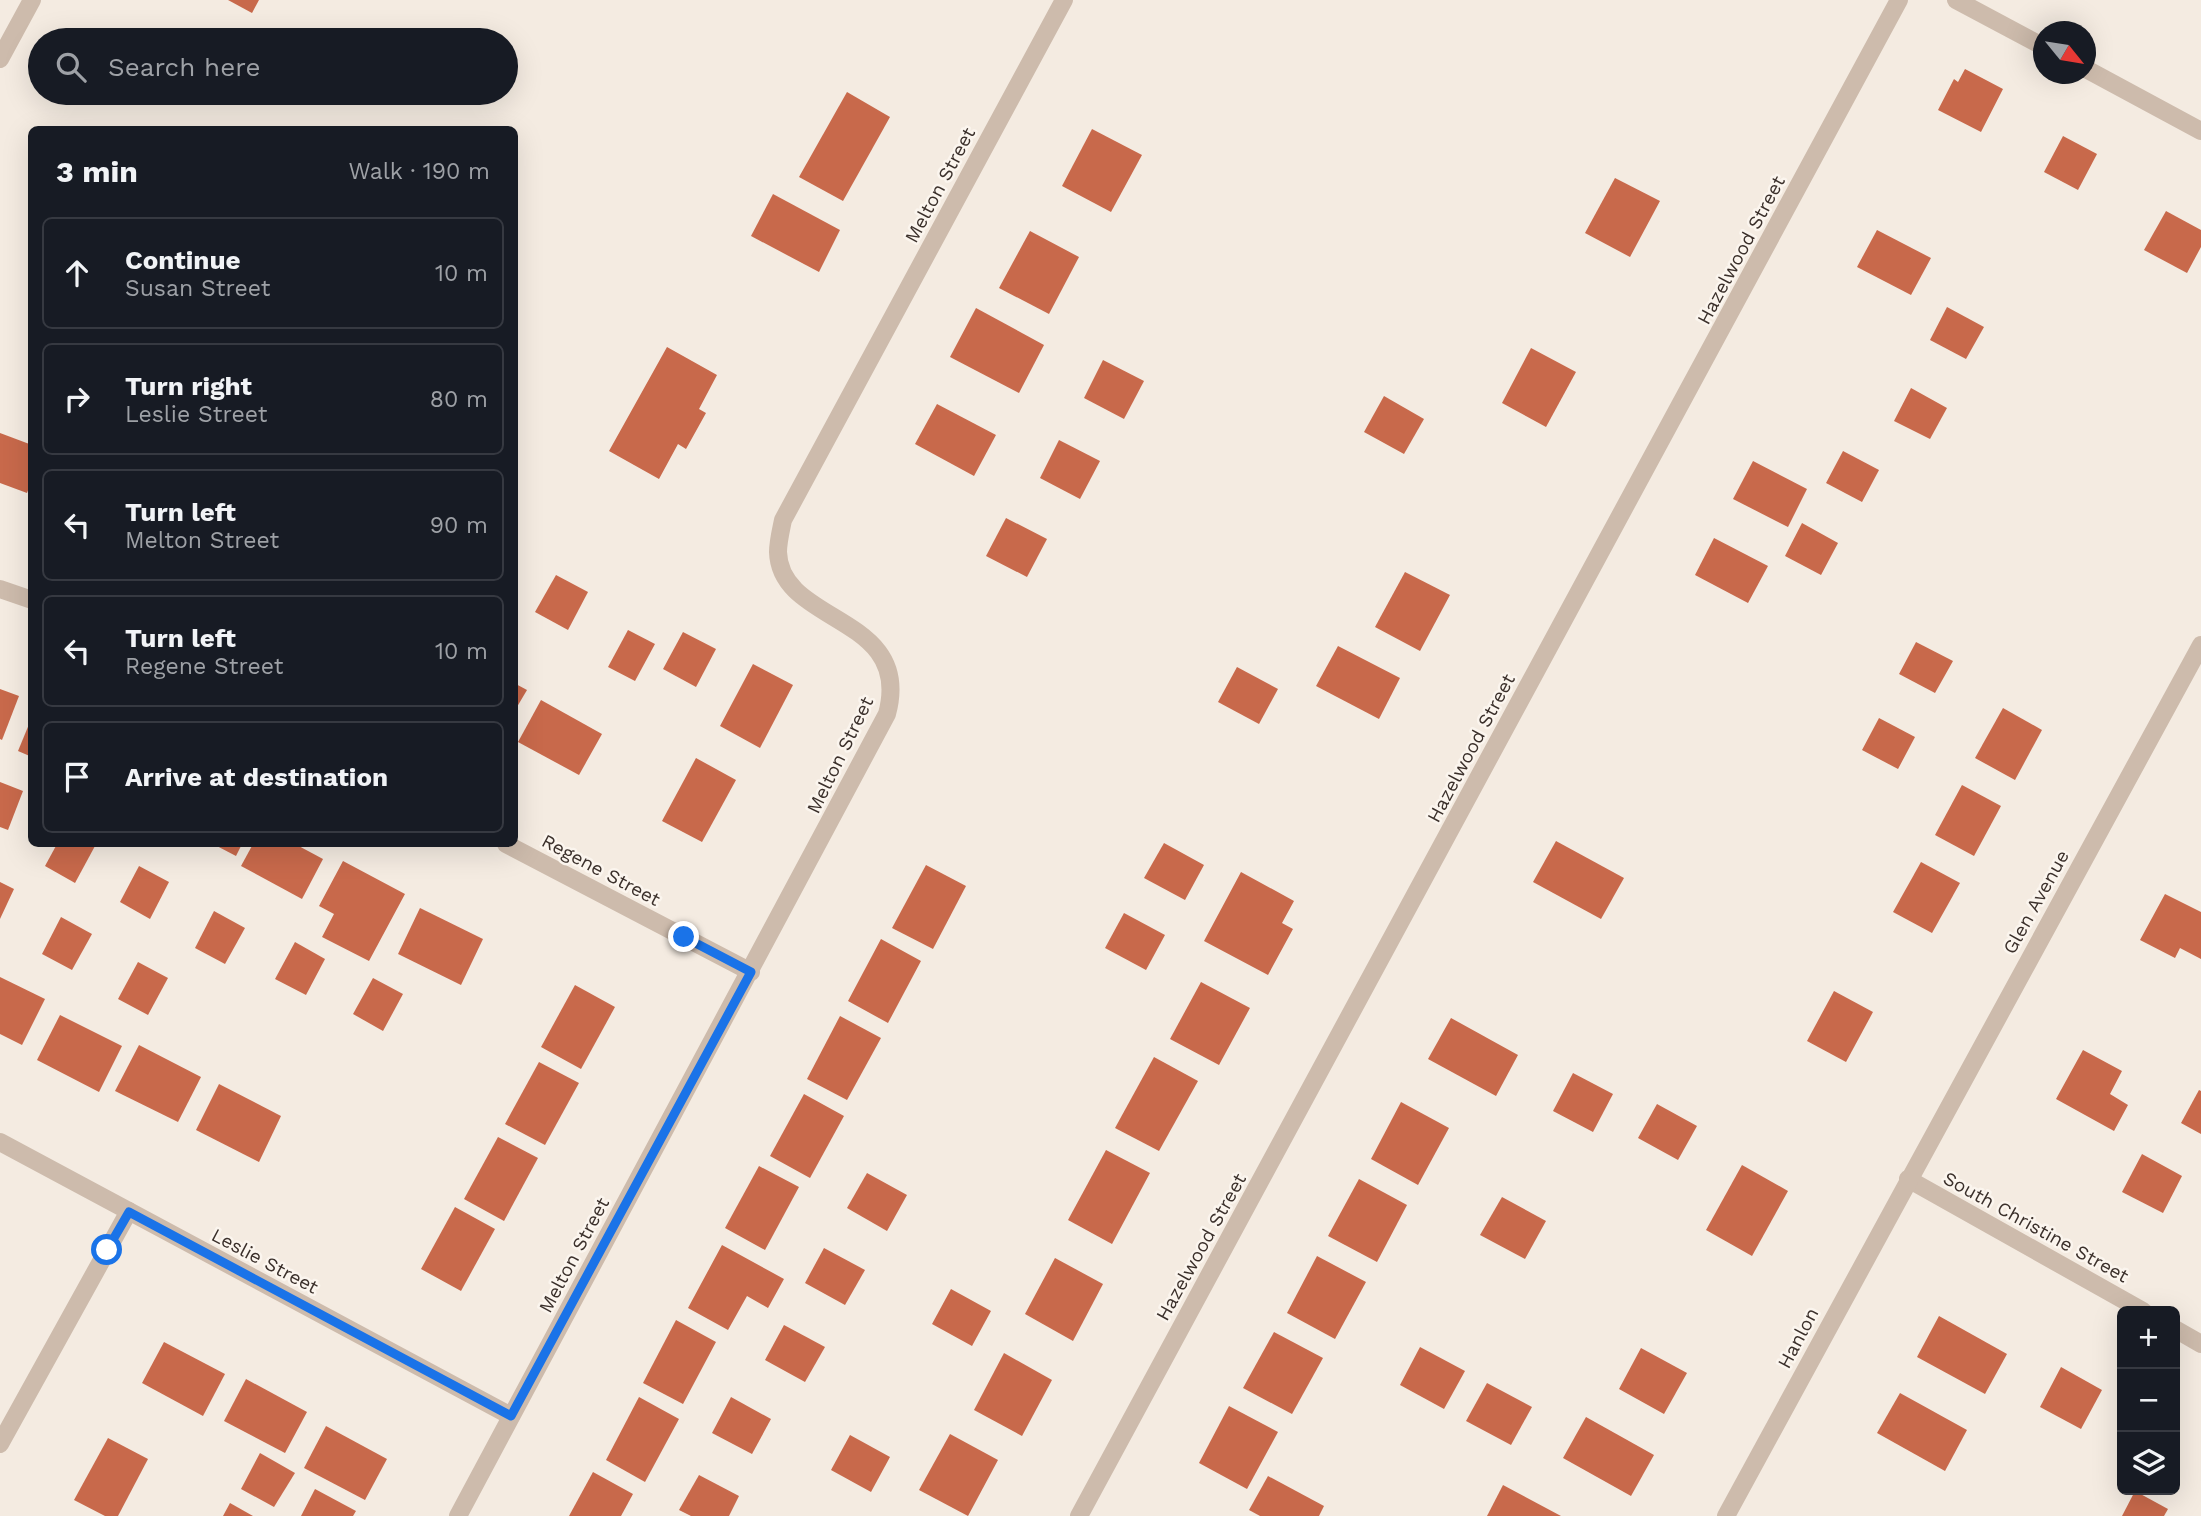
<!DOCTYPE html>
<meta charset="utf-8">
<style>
body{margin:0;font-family:"Work Sans",sans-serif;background:#242831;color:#f1f3f6}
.controls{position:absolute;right:21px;bottom:21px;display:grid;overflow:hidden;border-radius:10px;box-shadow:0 7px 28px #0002}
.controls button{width:63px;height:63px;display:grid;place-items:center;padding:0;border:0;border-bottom:2px solid #363941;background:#171b24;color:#f1f3f6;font:35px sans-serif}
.compass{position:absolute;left:2033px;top:21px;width:63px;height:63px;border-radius:50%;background:#171b24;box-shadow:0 7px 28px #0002;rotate:120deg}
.stop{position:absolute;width:21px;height:21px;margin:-16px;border:5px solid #1a73e8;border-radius:50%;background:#fff}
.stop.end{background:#1a73e8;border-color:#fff;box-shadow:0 2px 7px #0008}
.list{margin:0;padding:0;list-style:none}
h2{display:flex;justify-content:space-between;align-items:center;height:91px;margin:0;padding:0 28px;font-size:30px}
h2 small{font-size:23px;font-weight:400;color:#9ea1a6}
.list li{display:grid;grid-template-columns:46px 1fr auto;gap:21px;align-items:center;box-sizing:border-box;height:112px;margin:0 14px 14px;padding:0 14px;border:2px solid #363941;border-radius:10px}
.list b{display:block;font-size:26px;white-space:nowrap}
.list p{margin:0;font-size:23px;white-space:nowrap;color:#9ea1a6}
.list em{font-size:23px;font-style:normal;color:#9ea1a6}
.icon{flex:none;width:38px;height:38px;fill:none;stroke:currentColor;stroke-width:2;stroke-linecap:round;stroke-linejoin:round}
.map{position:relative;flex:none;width:2201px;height:1516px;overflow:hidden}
.search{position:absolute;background:#171b24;box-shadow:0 7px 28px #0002;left:28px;top:28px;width:490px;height:77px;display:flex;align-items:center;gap:18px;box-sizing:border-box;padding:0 24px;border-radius:38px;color:#9ea1a6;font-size:26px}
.panel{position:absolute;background:#171b24;box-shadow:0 7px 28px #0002;left:28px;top:126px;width:490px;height:721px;border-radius:10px}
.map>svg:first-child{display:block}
.building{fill:#c8694b}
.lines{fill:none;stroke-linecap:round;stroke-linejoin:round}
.minor{stroke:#cdbbac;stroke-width:18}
.route{stroke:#1a73e8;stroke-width:9}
.labels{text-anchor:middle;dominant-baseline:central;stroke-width:5;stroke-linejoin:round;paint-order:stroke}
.street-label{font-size:19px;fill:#3b302b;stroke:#fbf5ee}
</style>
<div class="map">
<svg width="2201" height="1516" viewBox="0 0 2201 1516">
<rect width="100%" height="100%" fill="#f4ebe1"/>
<g class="building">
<polygon points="228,0 259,0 252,13"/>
<polygon points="1965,69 2003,89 1981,132 1938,110 1954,79 1958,82"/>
<polygon points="847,92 890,117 843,201 799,177"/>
<polygon points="1092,129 1142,155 1111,212 1062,186"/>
<polygon points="2063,136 2097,154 2078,190 2044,172"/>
<polygon points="1615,178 1660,201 1630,257 1585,233"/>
<polygon points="773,194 840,230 819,272 751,236"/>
<polygon points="2166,211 2201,230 2201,247 2187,273 2144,250"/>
<polygon points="1877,230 1931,258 1911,295 1857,267"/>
<polygon points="1030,231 1079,257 1049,314 999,288"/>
<polygon points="1947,307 1984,327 1966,359 1930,340"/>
<polygon points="976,308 1044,345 1019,393 950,357"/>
<polygon points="667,347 717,375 699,409 706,413 686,449 678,444 659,479 609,451"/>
<polygon points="1531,348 1576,372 1546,427 1502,403"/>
<polygon points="1103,360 1144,381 1124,419 1084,398"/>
<polygon points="1911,388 1947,408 1930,439 1894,421"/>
<polygon points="1384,396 1424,419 1404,454 1364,432"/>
<polygon points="937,404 996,435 974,476 915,444"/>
<polygon points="0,433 32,445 32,480 27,493 0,483"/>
<polygon points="1059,440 1100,461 1080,499 1040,478"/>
<polygon points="1843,451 1879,470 1862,502 1826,483"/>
<polygon points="1753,461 1807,489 1788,527 1733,499"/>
<polygon points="1006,518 1047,539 1027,577 986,556"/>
<polygon points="1802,523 1838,543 1821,575 1785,556"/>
<polygon points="1714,538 1768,566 1748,603 1695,575"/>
<polygon points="1405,572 1450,595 1420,651 1375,627"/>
<polygon points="556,575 588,592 568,630 535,612"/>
<polygon points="628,630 655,644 635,681 608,667"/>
<polygon points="683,632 716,649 696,687 663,669"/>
<polygon points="1916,642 1953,661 1935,693 1899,674"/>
<polygon points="1338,646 1400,678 1379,719 1316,686"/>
<polygon points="753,664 793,685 760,748 720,726"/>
<polygon points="1237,667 1278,689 1259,724 1218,702"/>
<polygon points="514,683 527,690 514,712"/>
<polygon points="0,689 19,696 2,740 0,739"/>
<polygon points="541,700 602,734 579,775 518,742"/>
<polygon points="2003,708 2042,730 2015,780 1975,758"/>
<polygon points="32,717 32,757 18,751"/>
<polygon points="1879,718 1915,737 1898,769 1862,750"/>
<polygon points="696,758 736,780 702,842 662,821"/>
<polygon points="0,782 23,791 8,830 0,827"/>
<polygon points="1962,785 2001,806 1974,856 1935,835"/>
<polygon points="1556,841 1624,878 1601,919 1533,882"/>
<polygon points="1164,843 1204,865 1185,900 1144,878"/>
<polygon points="57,844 95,846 75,883 45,866"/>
<polygon points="213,844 242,844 236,856"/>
<polygon points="253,844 295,844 323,859 302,899 241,866"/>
<polygon points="343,861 405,894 369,961 322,937 334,914 319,906"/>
<polygon points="1921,862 1960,883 1932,933 1893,912"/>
<polygon points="926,865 966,886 933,949 892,928"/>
<polygon points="139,866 169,882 150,919 120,902"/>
<polygon points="1241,872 1294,901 1282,923 1293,929 1268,975 1204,941"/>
<polygon points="0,882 14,889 0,919"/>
<polygon points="2165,894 2201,912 2201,959 2180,948 2175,958 2140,940"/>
<polygon points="420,908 483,939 461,985 398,954"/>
<polygon points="214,911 245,928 225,964 195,948"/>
<polygon points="1124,913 1165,935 1146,970 1105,948"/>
<polygon points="61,917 92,934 72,970 42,954"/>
<polygon points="881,939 921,961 888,1023 848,1001"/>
<polygon points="295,942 325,959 306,995 275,979"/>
<polygon points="138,962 168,978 148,1015 118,999"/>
<polygon points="0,977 45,999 22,1045 0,1034"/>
<polygon points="373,978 403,994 383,1031 353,1014"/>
<polygon points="1201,982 1250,1008 1219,1065 1170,1039"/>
<polygon points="575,985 615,1007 581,1069 541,1047"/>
<polygon points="1834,991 1873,1012 1846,1062 1807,1041"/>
<polygon points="60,1015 122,1046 99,1092 37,1060"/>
<polygon points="840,1016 881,1038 847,1100 807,1079"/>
<polygon points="1451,1018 1518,1055 1496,1096 1428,1059"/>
<polygon points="139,1045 201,1077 178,1122 115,1091"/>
<polygon points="2083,1050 2122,1071 2110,1094 2128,1105 2114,1131 2056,1099"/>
<polygon points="1154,1057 1198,1081 1159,1151 1115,1128"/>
<polygon points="539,1062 579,1083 545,1145 505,1124"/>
<polygon points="1573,1073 1613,1094 1593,1132 1553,1111"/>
<polygon points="219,1084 281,1116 259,1162 196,1130"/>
<polygon points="2199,1090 2201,1091 2201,1134 2181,1123"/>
<polygon points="804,1094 844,1116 810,1178 770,1156"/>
<polygon points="1401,1102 1449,1128 1418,1185 1371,1159"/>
<polygon points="1657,1104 1697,1126 1678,1160 1638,1138"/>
<polygon points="498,1137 538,1158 504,1221 464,1199"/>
<polygon points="1106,1150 1150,1173 1112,1244 1068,1220"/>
<polygon points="2142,1154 2182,1176 2163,1213 2122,1192"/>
<polygon points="1742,1165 1788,1191 1752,1256 1706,1230"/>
<polygon points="759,1166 799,1187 765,1250 725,1228"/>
<polygon points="867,1173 907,1195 887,1231 847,1208"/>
<polygon points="1359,1179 1407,1205 1377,1262 1328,1236"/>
<polygon points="1502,1197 1546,1221 1525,1259 1480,1235"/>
<polygon points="455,1207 495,1229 461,1291 421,1269"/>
<polygon points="722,1245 784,1279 768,1308 747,1296 728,1330 688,1308"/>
<polygon points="824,1248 865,1270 845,1305 805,1283"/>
<polygon points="1317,1256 1366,1282 1335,1339 1287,1313"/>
<polygon points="1055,1258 1103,1284 1073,1341 1025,1314"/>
<polygon points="951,1289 991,1311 972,1346 932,1324"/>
<polygon points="1939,1316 2007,1354 1985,1394 1917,1357"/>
<polygon points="676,1320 716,1342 683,1404 643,1383"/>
<polygon points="784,1325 825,1347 805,1382 765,1360"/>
<polygon points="1274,1332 1323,1358 1292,1414 1243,1388"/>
<polygon points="164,1342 225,1374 203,1416 142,1383"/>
<polygon points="1420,1347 1465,1371 1444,1409 1400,1385"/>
<polygon points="1641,1348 1687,1373 1664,1414 1619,1389"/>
<polygon points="1004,1353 1052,1380 1022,1436 974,1410"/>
<polygon points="2061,1367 2102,1390 2081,1429 2040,1407"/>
<polygon points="246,1379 307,1412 285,1453 224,1421"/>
<polygon points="1487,1383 1532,1407 1511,1445 1466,1421"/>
<polygon points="1900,1393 1967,1430 1945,1471 1877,1433"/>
<polygon points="639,1397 679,1419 645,1482 606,1460"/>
<polygon points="731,1397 771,1419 752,1454 712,1433"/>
<polygon points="1229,1406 1278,1432 1247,1489 1199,1463"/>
<polygon points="1586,1417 1654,1455 1631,1496 1563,1458"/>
<polygon points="326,1426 387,1459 365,1500 304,1468"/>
<polygon points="950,1434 998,1460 968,1516 919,1490"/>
<polygon points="850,1435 890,1457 871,1492 831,1470"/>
<polygon points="108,1438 148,1459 118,1516 105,1516 74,1500"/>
<polygon points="260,1453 295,1473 274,1507 241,1489"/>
<polygon points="593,1472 633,1494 621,1516 569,1516"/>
<polygon points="699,1475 739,1496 729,1516 691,1516 679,1510"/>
<polygon points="1268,1476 1324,1506 1319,1516 1260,1516 1249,1510"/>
<polygon points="1503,1485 1561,1516 1487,1516"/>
<polygon points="315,1489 356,1511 353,1516 301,1516"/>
<polygon points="2135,1491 2168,1509 2164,1516 2122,1516"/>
<polygon points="230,1503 253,1516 223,1516"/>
</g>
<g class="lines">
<g class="minor">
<polyline points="1956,0 2044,47"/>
<polyline points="0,59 32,0"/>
<polyline points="2086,69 2201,131"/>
<polyline points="0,589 32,600"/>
<polyline points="506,844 751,972"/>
<polyline points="0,1142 511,1416"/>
<polyline points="1908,1179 2143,1311"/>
<polyline points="2175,1329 2201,1344"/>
<polyline points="0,1444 129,1211"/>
<path d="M 458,1516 L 887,714 C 914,614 780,625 778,552 C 778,542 781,530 783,520 L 1064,0"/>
<polyline points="1079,1516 1899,0"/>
<polyline points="1726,1516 2201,645"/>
</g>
</g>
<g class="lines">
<polyline class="route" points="107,1250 129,1212 511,1416 751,972 684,937"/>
</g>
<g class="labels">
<g class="street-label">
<text transform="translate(940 185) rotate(-62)">Melton Street</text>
<text transform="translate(1741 250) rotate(-62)">Hazelwood Street</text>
<text transform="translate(1471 748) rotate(-62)">Hazelwood Street</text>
<text transform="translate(840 755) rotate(-64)">Melton Street</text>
<text transform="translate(601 870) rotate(28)">Regene Street</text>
<text transform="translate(2036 902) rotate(-61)">Glen Avenue</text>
<text transform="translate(2036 1227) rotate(29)">South Christine Street</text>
<text transform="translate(1201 1247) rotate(-61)">Hazelwood Street</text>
<text transform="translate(574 1255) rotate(-62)">Melton Street</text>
<text transform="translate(265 1261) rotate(28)">Leslie Street</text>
<text transform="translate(1798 1338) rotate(-62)">Hanlon</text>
</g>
</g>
</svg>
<div class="controls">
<button>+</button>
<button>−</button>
<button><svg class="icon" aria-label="layers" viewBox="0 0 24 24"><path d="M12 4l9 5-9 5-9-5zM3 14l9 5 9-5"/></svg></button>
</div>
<svg class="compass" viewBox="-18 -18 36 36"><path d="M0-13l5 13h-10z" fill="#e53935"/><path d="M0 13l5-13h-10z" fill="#9ea1a6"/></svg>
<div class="stop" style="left:107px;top:1250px"></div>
<div class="stop end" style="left:684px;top:937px"></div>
<div class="search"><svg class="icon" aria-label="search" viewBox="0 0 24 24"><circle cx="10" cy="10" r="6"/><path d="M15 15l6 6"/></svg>Search here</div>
<section class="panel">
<h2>3 min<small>Walk · 190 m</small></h2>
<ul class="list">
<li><svg class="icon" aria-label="ahead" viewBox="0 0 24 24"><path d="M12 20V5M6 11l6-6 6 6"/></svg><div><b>Continue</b><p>Susan Street</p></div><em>10 m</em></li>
<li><svg class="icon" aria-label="right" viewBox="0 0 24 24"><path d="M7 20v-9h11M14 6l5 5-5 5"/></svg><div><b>Turn right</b><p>Leslie Street</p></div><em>80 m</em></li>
<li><svg class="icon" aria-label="left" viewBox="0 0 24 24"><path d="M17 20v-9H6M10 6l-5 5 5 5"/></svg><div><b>Turn left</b><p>Melton Street</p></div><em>90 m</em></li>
<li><svg class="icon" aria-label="left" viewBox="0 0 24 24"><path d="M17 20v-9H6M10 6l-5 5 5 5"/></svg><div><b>Turn left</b><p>Regene Street</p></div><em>10 m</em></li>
<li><svg class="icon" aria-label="arrive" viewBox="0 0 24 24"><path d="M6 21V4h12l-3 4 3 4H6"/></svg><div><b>Arrive at destination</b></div></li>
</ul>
</section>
</div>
